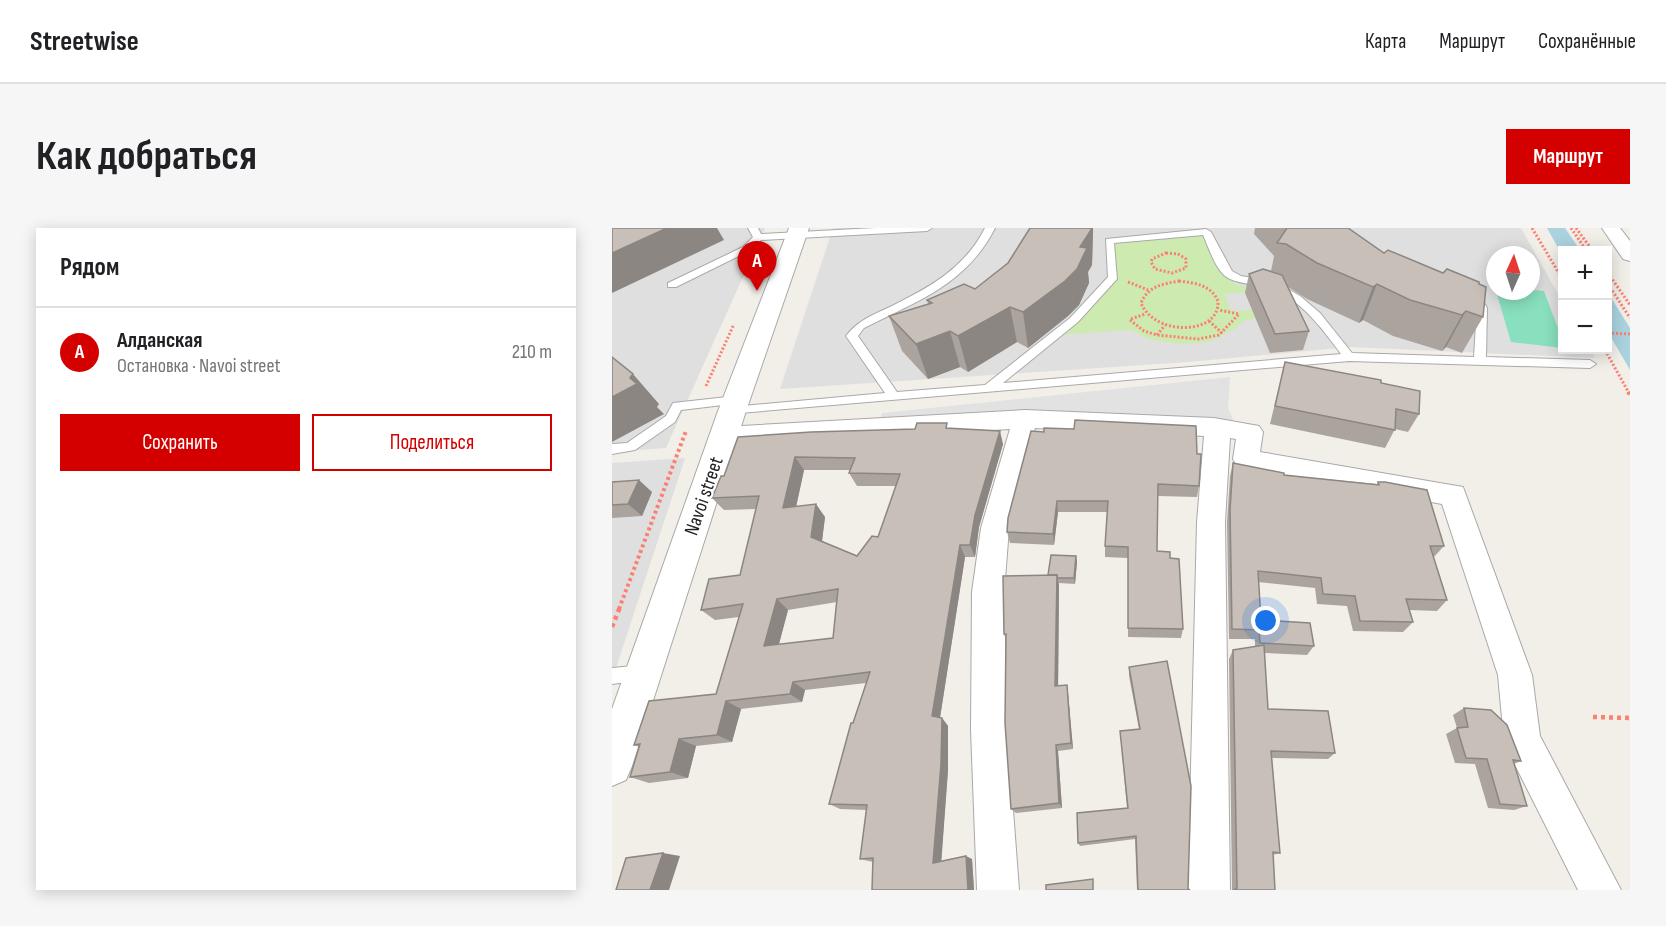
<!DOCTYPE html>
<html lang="ru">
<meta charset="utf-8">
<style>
body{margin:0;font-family:"Sofia Sans Condensed",sans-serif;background:#f6f6f6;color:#202124}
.controls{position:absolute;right:18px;top:18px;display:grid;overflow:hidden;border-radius:0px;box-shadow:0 3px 15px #0003}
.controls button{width:54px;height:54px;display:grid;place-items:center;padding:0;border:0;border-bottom:2px solid #e0e0e0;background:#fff;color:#202124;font:30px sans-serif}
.compass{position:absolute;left:874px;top:18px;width:54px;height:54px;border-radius:50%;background:#fff;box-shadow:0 3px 15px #0003;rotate:3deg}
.you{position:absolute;left:654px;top:393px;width:21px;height:21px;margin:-15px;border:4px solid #fff;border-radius:50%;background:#1a73e8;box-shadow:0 0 0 9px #1a73e833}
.badge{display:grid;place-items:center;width:39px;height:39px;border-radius:50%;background:#d40000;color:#fff;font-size:20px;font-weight:700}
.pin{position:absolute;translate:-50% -50px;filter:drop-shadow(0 2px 3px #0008)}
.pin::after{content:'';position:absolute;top:32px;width:21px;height:18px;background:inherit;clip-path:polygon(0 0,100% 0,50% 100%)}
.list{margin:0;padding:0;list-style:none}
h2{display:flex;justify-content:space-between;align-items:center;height:78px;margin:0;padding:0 24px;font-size:26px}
h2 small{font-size:20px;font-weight:400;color:#757577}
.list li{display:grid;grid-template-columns:39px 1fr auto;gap:18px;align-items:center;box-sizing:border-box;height:90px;padding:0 24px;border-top:2px solid #e0e0e0}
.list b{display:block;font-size:22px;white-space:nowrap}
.list p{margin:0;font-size:20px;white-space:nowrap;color:#757577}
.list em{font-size:20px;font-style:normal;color:#757577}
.actions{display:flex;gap:12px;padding:18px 24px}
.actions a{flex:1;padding:14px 0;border:2px solid #d40000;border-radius:0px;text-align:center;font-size:21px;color:#d40000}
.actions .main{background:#d40000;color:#fff}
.map{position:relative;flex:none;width:1018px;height:662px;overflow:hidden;border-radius:0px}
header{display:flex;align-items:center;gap:36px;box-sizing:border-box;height:84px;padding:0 30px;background:#fff;border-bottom:2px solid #e0e0e0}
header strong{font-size:28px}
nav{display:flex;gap:33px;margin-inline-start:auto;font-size:21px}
.intro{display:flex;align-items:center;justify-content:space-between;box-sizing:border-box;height:144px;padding:0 36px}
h1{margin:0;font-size:42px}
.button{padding:15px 27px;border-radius:0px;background:#d40000;color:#fff;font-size:21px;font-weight:700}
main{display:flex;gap:36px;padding:0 36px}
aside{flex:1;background:#fff;border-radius:0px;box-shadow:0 3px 15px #0003}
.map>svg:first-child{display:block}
.residential{fill:#e0dfdf;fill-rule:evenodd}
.grass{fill:#cdebb0}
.pitch{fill:#88e0be}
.parking{fill:#e2e2e2}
.water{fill:#aad3df}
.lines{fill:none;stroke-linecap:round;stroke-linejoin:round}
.service-casing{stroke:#a9a9a9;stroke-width:2}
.minor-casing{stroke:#a9a9a9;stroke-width:2}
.tertiary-casing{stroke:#a9a9a9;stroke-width:2}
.path-far2{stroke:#fa8072;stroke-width:3;stroke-dasharray:2 2;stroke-linecap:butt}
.path-far1{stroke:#fa8072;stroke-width:4;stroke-dasharray:3 3;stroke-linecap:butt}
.path{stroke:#fa8072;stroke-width:4.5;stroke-dasharray:4 4;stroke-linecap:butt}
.service{fill:#fff;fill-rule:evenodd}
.minor{fill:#fff;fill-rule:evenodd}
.tertiary{fill:#fff;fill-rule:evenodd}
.wall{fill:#aba49e;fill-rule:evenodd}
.shaded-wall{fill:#8b8681}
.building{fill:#c7bfb8;stroke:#8b8681;stroke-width:1.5;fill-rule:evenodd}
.labels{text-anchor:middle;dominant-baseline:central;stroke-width:4.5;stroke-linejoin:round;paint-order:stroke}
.street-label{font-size:20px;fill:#222;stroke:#fff}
</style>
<header>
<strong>Streetwise</strong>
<nav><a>Карта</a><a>Маршрут</a><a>Сохранённые</a></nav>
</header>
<div class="intro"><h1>Как добраться</h1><a class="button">Маршрут</a></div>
<main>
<aside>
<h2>Рядом<small></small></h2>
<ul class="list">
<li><span class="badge">A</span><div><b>Алданская</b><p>Остановка · Navoi street</p></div><em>210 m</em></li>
</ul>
<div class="actions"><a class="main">Сохранить</a><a>Поделиться</a></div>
</aside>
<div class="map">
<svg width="1018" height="662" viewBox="0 0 1018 662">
<rect width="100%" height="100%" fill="#f2efe9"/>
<g class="residential">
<polygon points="0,0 153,0 54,220 0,224"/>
<path d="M 221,0 L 909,0 L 950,73 L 951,122 L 979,122 L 983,130 L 738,119 L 576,134 L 168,161 ZM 883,27 L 919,27 L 919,63 L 883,63 Z"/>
<polygon points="73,230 0,452 0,235"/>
</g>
<polygon class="grass" points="594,4 623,56 652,63 613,66 619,83 640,82 644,90 631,93 624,100 597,114 565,116 536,111 519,102 444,107 501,49 497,13"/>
<polygon class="pitch" points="919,62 932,63 950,111 950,120 899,114 884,63"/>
<polygon class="parking" points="618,149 616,180 626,202 602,199 266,200 270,185"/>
<g class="water">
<polygon points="935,0 953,0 968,22 951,22 950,27"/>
<polygon points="996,65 1018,100 1018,142 996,104"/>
</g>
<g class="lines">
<defs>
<g id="service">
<polygon points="136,0 146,0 149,6 263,0 320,0 315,3 149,12 137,23 64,59 56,59 56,55 131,19 141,9"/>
<path d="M 373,0 L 383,0 C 354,57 305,73 252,100 L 246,108 L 285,164 L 373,157 L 458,90 L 496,49 L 494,11 L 594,1 L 599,4 L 620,43 L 629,48 L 664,54 L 688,68 L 708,85 L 740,125 L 862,129 L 865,80 L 861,73 L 866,70 L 870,71 L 875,80 L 874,129 L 978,132 L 984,136 L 978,140 L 737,133 L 116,186 L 114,183 L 116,180 L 120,179 L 273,165 L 234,108 C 246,92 263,86 280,78 C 318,59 353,40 373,0 ZM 591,7 C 597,20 602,38 613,48 C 626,58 653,55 671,66 C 695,80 712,103 729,126 L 391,155 L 466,94 L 505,51 L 502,15 Z"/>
<polygon points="124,168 128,169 128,175 69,182 63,194 23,222 0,226 0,216 15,215 54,188 61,175"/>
<polygon points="32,437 38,439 40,445 38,451 0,456 0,440"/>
</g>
<g id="minor">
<polygon points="990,0 1008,0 1018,13 1018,33 1011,31"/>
<polygon points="413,182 602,190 647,198 651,204 648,224 851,259 920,447 928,508 1009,662 966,662 897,525 892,512 886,447 830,276 625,238 621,231 624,211 618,210 613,294 618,662 576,662 585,294 592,208 423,200 397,300 392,364 395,502 407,662 365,662 359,502 360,364 369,300 398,201 112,217 103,215 99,208 103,201 112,199"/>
</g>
<polygon id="tertiary" points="177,0 197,0 134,183 20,538 14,552 0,558 0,481 106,183"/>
</defs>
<use href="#service" class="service-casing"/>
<use href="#minor" class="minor-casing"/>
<use href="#tertiary" class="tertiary-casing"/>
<g class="path-far2">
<polyline points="920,0 951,52"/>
<polyline points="959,0 974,22"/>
<polyline points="964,0 980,22"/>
<polygon points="554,25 566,26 574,31 574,40 560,45 543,41 539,34 540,31"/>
<polyline points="996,45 1018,77"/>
<path d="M 567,53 C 583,55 599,57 606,73 C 608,108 542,108 529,75 C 536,58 551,56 567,53 Z"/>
<polyline points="516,54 536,62"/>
<polyline points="996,56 1018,90"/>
<polyline points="519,91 533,86"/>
<polyline points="518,92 532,103 545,107 586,111 607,107 627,86 607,82"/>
<polyline points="597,93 610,105"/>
<polyline points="996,105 1018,106"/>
<polyline points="545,107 553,97"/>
<polyline points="993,122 1017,165"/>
<polyline points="94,158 122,96"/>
</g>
<g class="path-far1">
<polyline points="1016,164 1018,167"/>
<polyline points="7,381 74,203"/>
</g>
<g class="path">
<polyline points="0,399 8,379"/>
<polyline points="981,489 1018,490"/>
</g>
<use href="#service" class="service"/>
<use href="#minor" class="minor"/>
<use href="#tertiary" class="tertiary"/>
</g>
<g class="wall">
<polygon points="418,0 481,0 480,37 476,44 477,55 467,77 456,88 416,120 405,114 356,144 348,139 316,151 290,123 277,88 316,76 315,72 363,61 396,35"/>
<polygon points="643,0 736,0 772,25 831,45 867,56 871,89 850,125 834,119 830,123 781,108 751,92 747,95 695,71 676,59 697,103 691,122 658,125 633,65 637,46 659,43 662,28 642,6"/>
<polygon points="673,134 769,155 807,186 796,204 783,201 773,220 658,196"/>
<path d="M 337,200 L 391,216 L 367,299 L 363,329 L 353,329 L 328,490 L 330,490 L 336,498 L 336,542 L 329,633 L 360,631 L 362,662 L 260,662 L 261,634 L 248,631 L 255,582 L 228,581 L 217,576 L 254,455 L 193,462 L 190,474 L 129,481 L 120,514 L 84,518 L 76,550 L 37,555 L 18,549 L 27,519 L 22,517 L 104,466 L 127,389 L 103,392 L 89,382 L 128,347 L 144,281 L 112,282 L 100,270 L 112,248 L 126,209 ZM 192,242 L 238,242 L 237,245 L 245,258 L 284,258 L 266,309 L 245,328 L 210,313 L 213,289 L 184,279 ZM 225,374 L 221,410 L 167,416 L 176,382 Z"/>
<polygon points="462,201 587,258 585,269 546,268 545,323 558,330 571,401 569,410 516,409 516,330 493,329 493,318 495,284 446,284 442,317 398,315 395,304 432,204"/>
<polygon points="621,235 672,247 765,256 766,254 832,318 821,330 835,372 825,383 797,382 801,394 791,404 741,403 735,378 705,376 703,360 646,354 649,392 702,418 695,427 652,425 656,481 723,525 716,531 660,530 668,625 661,627 663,662 620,662 617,431 621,422 643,419 643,411 617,411 615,294 618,248"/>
<polygon points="0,254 40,264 30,288 0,290"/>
<polygon points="464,328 465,334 463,356 447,355 446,458 455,457 456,465 461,521 446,523 450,580 404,585 399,581 394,412 392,406 436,347"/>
<polygon points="517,439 576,661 578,662 525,662 523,611 468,618 466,615 515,580 508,503 527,501 517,448"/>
<polygon points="852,480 909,533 902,536 915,578 902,582 876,580 863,536 843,535 834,506 845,500 841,487"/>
</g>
<g class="shaded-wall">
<polygon points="55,0 105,0 112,12 0,65 0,25"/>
<polygon points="479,0 481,0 481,6 480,37 476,44 477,55 467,77 456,88 416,120 411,84 468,19"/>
<polygon points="765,56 751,92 747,95 761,59"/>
<polygon points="398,79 405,114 356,144 346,108"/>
<polygon points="854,83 834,119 830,123 850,87"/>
<polygon points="338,103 348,139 316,151 304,116"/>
<polygon points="21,146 47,176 45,179 52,186 0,214 0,169"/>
<polygon points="388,203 391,216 367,299 363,329 358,317 363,287"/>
<polygon points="183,229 192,242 181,293 171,280"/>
<polygon points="27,252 40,264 30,288 16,276"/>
<polygon points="445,273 446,284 442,317 441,306"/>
<polygon points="204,276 213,289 209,321 199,309"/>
<polygon points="348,317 353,329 327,496 320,488"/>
<polygon points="464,328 465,334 463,356 462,350"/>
<polygon points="445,347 447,358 446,466 443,458"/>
<polygon points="165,371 176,382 164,427 152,418"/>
<polygon points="181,454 193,462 190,474 178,466"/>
<polygon points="455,457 456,465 461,521 459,515"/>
<polygon points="114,473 129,481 120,514 105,507"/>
<polygon points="330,490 336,498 336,542 329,638 321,635"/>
<polygon points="67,511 84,518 76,550 58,544"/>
<polygon points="444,517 446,523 450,580 447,575"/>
<polygon points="51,625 68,628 57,662 38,662"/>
<polygon points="354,628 360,631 362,662 356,662"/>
</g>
<g class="building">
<polygon points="0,0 55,0 0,25"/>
<polygon points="418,0 479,0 479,2 468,19 475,20 465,41 453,53 411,84 398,79 346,108 338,103 304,116 277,88 320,75 315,72 352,56 363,61 396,35"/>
<polygon points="675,0 736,0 772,25 776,22 831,45 835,41 867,54 867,56 874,59 871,89 854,83 850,87 798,72 765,56 761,59 705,35 674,16 665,15"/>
<polygon points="651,41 670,47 697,103 663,106 637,46"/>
<polygon points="0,129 21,146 18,150 25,156 0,169"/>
<polygon points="673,134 769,152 769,155 808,163 807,186 784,181 783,202 663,178"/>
<polygon points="463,192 584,198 585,226 589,226 587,258 546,256 545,323 558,324 558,330 567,331 571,401 516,400 516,319 493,318 496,273 445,273 441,306 395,304 396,290 419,203 432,204 432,200 462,201"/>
<path d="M 305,195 L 335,195 L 334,200 L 388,203 L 363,287 L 358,317 L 348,317 L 320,488 L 330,490 L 329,536 L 321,635 L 354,628 L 356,662 L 260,662 L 261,630 L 248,631 L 255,577 L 217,576 L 239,495 L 241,495 L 258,444 L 181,454 L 178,466 L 114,473 L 105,507 L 67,511 L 58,544 L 18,549 L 28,516 L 22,517 L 37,473 L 104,466 L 131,376 L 89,382 L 97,351 L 128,347 L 147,268 L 100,270 L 109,248 L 112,248 L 126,209 L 199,204 L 303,201 ZM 183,229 L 243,230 L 237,245 L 288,246 L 266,309 L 260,308 L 245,328 L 199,309 L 204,276 L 171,280 ZM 226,361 L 221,410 L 152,418 L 165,371 Z"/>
<polygon points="621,235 672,245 672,247 767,257 766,254 773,254 815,262 832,318 818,318 835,372 794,371 801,394 748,393 743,368 711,366 709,350 646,343 649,392 698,395 702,418 648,415 647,402 620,401 618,282"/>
<polygon points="27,252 16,276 0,277 0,254"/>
<polygon points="439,327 464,328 462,350 445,350 445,347 436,347"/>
<polygon points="445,347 443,458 455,457 459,515 444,517 447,575 399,581 393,495 394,406 392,406 391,348"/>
<polygon points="652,417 656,481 716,483 723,525 659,523 668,625 661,624 663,662 622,662 625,660 621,422"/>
<polygon points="555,433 579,558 576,661 578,662 526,662 524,608 466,615 465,585 516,580 508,503 528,501 517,439"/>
<polygon points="852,480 879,482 895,497 909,533 901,532 915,578 888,576 875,531 854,530 845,500 856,499"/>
<polygon points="51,625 38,662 4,662 14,630"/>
<polygon points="481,651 481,662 434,662 434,657"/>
</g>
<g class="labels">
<g class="street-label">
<text transform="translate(92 268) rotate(-71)">Navoi street</text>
</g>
</g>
</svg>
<div class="controls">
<button>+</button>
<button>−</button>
</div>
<svg class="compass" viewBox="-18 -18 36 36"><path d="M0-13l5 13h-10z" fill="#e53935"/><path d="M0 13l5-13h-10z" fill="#757577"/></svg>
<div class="you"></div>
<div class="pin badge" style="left:145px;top:63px">A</div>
</div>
</main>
